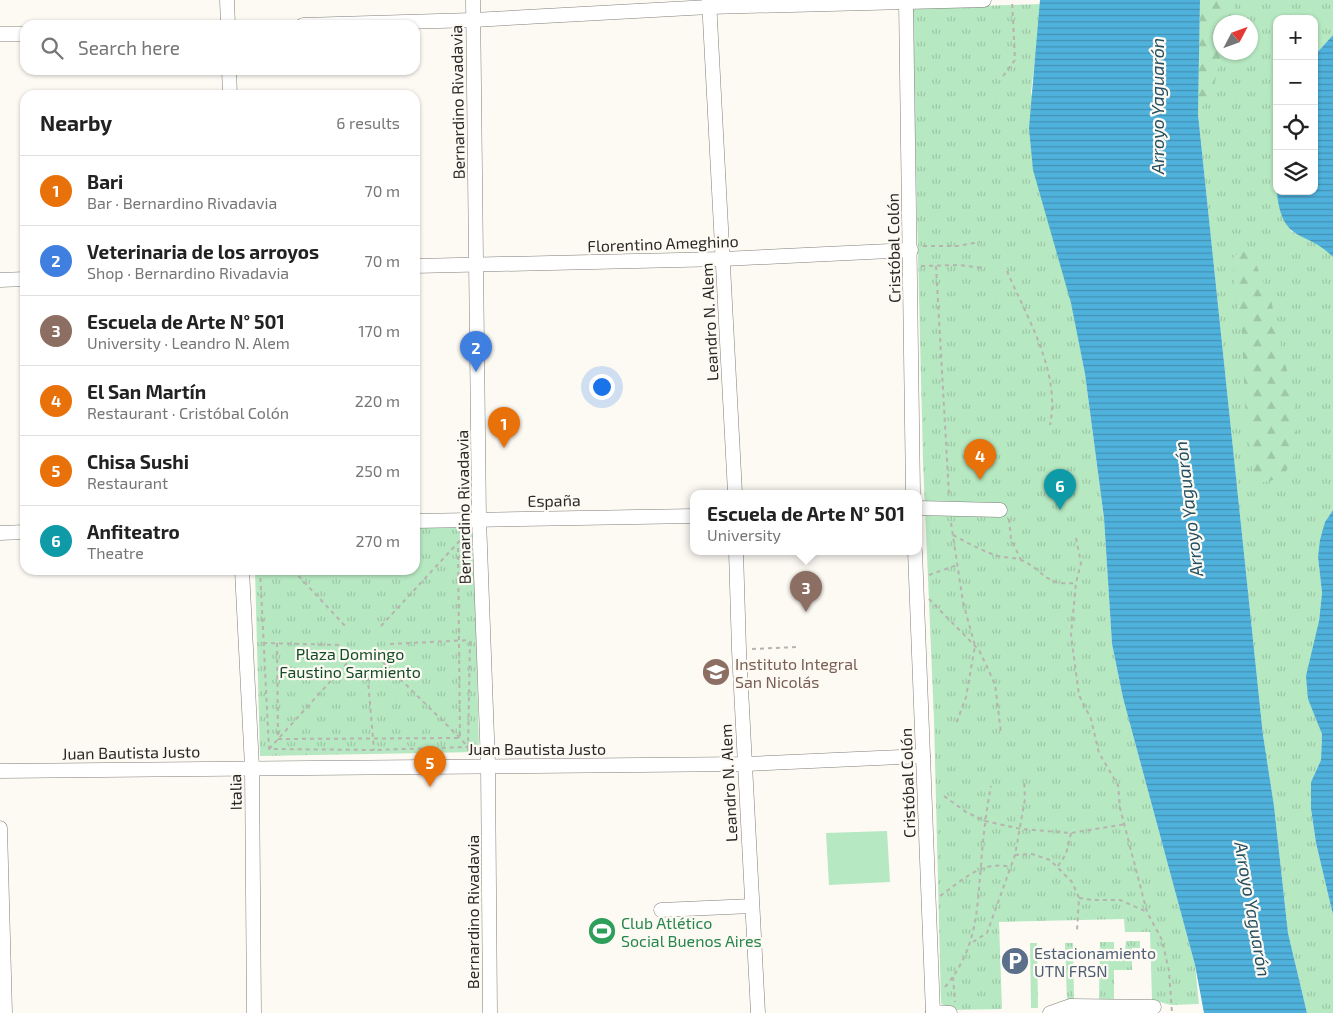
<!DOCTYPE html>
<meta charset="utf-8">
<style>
body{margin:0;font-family:"Exo 2",sans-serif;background:#f2f2f2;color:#222}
.controls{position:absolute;right:15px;top:15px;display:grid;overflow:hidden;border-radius:10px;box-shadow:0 1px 4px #0004}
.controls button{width:45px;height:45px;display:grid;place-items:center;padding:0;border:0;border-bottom:1px solid #e0e0e0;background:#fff;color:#222;font:25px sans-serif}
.compass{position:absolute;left:1213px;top:15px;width:45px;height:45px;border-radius:50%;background:#fff;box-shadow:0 1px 4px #0004;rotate:49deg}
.you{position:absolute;left:601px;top:386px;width:18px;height:18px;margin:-12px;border:4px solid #fff;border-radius:50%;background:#1a73e8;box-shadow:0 0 0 8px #1a73e833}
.badge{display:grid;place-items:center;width:32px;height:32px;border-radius:50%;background:#715b2b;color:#fff;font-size:16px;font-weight:700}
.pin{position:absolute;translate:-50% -41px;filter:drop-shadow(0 1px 2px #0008)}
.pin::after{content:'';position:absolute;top:26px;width:18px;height:15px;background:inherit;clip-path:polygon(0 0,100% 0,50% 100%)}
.popup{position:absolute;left:690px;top:490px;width:232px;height:65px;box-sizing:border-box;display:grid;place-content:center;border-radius:10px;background:#fff;filter:drop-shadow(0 1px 4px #0005);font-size:16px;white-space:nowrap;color:#767676}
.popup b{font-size:19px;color:#222}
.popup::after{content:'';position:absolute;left:50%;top:100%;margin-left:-10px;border:10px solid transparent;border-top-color:#fff}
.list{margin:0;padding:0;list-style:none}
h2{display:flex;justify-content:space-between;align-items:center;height:65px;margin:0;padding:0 20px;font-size:21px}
h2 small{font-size:16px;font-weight:400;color:#767676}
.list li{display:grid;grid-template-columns:32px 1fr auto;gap:15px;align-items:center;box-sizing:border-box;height:70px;padding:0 20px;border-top:1px solid #e0e0e0}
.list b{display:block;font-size:19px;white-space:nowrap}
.list p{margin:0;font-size:16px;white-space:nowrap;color:#767676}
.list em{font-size:16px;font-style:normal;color:#767676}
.icon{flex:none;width:28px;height:28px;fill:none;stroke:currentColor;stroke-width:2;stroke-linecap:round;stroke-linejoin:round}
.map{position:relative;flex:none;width:1333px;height:1013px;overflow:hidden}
.search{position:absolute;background:#fff;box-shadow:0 1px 4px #0004;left:20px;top:20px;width:400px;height:55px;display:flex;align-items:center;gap:12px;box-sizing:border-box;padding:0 18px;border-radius:15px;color:#767676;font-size:19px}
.panel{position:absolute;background:#fff;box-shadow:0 1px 4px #0004;left:20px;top:90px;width:400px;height:485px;border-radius:15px}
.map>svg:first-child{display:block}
.grass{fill:url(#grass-tufts);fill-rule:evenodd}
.forest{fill:url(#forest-firs)}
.pitch{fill:#b6e8c1}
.water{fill:url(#water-rules)}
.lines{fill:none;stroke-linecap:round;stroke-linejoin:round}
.minor-casing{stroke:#827e7a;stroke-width:15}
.path{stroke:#b7b4b0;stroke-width:2;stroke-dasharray:4 4;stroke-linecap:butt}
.minor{stroke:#fff;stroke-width:14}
.labels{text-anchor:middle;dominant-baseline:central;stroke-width:4.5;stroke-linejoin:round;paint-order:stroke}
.street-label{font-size:16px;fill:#2a2826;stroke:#fdfaf4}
.park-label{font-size:16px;fill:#134c27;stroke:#fdfaf4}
.education-label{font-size:16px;fill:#785e54;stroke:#fdfaf4;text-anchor:start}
.leisure-label{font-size:16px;fill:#27864d;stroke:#fdfaf4;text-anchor:start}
.service-label{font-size:16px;fill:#4e5e75;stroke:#fdfaf4;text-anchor:start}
.water-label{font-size:18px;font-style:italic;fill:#254f62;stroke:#fdfaf4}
</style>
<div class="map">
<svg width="1333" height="1013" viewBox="0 0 1333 1013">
<defs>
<pattern id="grass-tufts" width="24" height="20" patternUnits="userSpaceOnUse" patternTransform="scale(1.25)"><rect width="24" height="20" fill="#b6e8c1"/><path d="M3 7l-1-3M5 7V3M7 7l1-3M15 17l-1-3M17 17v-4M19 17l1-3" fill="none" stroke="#9dc7a6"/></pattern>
<pattern id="forest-firs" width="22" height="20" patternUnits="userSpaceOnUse" patternTransform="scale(1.25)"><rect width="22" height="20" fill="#b6e8c1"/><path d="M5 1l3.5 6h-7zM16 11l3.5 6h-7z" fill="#9dc7a6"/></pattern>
<pattern id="water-rules" width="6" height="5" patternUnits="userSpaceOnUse" patternTransform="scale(1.25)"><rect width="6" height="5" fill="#4fb2dd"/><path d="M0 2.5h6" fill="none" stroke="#4291b3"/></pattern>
</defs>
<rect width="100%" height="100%" fill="#fdfaf4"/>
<g class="grass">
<path d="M 1200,0 L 1333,0 L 1333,35 L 1314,56 L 1314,19 L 1277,19 L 1277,194 L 1291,231 L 1325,248 L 1333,257 L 1333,510 L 1325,522 L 1318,557 L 1322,593 L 1319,620 L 1316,717 L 1322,734 L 1321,760 L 1311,782 L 1311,809 L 1316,843 L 1333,915 L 1333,1013 L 1307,1013 L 1288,933 L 1274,806 L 1263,735 L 1198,114 ZM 1220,22 L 1250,22 L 1250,52 L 1220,52 Z"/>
<polygon points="1042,4 1031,92 1085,374 1104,518 1112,644 1123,698 1195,965 1199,1004 1171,1005 1152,1000 1150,932 1125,932 1124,919 999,922 1002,1009 949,1010 941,1003 934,720 923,461 912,8"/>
<polygon points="474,527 479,752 260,756 255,570 415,570 415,528"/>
<polygon points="1126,941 1140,941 1140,948 1132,948 1132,970 1114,970 1114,1000 1099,1000 1100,942 1114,942 1114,951 1125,951"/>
<polygon points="1030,943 1037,943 1038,1008 1031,1008"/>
<polygon points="1065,943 1073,943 1074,1000 1067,1000"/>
</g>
<g class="forest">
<polygon points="1200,0 1236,0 1231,22 1220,22 1221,53 1214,86 1198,114"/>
<polygon points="1247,243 1271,300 1296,411 1298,446 1283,478 1255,484 1245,407 1242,332 1234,287 1233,258"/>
</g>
<polygon class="pitch" points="887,831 890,882 829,885 826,833"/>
<g class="water">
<polygon points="1040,0 1200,0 1198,114 1263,735 1274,806 1288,933 1307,1013 1204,1013 1195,965 1123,698 1112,644 1104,518 1085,374 1071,303 1033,170 1029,128"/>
<path d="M 1333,35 L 1333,257 C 1306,229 1283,245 1277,194 L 1278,191 L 1314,191 L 1314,56 Z"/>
<polygon points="1333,510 1333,915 1316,843 1311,809 1311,782 1321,760 1322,734 1308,699 1306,676 1319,621 1322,593 1318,557 1320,540 1325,522"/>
</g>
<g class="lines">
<defs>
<g id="minor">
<polyline points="227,0 228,25"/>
<polyline points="473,0 479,519 488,765 490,1013"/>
<polyline points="709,0 735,493"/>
<polyline points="906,2 913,493"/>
<polyline points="303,25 473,20 709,7 984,0"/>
<polyline points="0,34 25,34"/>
<polyline points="229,70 230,95"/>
<polyline points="415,266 723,259 911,250"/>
<polyline points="0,280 25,279"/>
<polyline points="918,508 1000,510"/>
<polyline points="415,521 694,516"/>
<polyline points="0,533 25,532"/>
<polyline points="736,551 739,650 758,1013"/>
<polyline points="915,551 933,1013"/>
<polyline points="242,570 252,767 254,1013"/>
<polyline points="0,771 745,764 923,756"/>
<polyline points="0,828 5,1013"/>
<polyline points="661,910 752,906"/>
<polyline points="933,1012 950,1013"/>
<polyline points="1050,1013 1070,1006 1154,1007"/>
</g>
</defs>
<use href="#minor" class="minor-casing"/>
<g class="path">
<polyline points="1003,76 1015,60 1012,0"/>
<polyline points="923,246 957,246 980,242"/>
<polyline points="921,266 959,265 982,268"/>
<polyline points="936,266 949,495"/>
<path d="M 1007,271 C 1027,318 1061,372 1050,425"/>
<polyline points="1009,519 1011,539 1021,560"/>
<polyline points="951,523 963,602 975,646 966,697 956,724"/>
<path d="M 953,535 C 968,543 982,551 998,556 C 1005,558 1014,557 1021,560 C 1045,570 1043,586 1076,583"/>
<polyline points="1076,538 1081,563 1076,583 1071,635 1079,695 1091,719 1099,753 1118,785 1120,808 1147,912 1162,940 1169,971 1172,1013"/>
<polyline points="260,570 269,749 374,750 468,747 470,641"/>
<polyline points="293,570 347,628"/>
<polyline points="929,575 957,565"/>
<polyline points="929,599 979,650 995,684 1001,733"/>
<polyline points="381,626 466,534"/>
<polyline points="263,643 341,645"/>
<polyline points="277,643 278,739 460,738 458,544"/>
<polyline points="390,644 470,640"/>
<polyline points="752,649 797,647"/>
<polyline points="383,662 460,738 468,747 468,754"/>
<polyline points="367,669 374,750"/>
<polyline points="269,749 348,662"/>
<polyline points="944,796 966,812 985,821 1021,829 1071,833 1126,824"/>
<polyline points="1015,855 1032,854 1050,860 1072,882 1079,898 1077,931"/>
<polyline points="1058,866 1066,854 1071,833"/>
<path d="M 940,896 C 963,880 981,860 1011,867"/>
<polyline points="1079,898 1092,900 1120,900 1147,912"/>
<polyline points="973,942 987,933 1015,855 1025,799 1024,779"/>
<polyline points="953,977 955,1002"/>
<path d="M 945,987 C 977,949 977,911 981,865 C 983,838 986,812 991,786"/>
</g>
<use href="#minor" class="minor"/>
</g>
<defs>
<symbol id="school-disc" viewBox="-11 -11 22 22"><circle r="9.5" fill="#8d6e63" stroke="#fdfaf4"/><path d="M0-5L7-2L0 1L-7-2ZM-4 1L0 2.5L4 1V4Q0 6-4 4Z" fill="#fff"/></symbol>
<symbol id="stadium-disc" viewBox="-11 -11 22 22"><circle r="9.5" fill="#2e9e5b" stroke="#fdfaf4"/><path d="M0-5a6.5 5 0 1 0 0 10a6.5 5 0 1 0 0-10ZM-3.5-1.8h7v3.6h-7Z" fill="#fff"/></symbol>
<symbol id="parking-disc" viewBox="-11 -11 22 22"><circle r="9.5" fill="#5c6f8a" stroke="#fdfaf4"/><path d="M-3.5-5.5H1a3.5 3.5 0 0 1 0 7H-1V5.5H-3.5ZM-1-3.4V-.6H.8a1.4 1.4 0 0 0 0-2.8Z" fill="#fff"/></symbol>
</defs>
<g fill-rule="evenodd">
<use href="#school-disc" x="700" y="656" width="32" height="32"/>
<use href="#stadium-disc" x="586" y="915" width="32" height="32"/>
<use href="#parking-disc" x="999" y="945" width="32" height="32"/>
</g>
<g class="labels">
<g class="street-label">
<text transform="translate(457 102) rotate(-91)">Bernardino Rivadavia</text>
<text transform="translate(663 243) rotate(-2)">Florentino Ameghino</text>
<text transform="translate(893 248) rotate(-91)">Cristóbal Colón</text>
<text transform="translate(709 322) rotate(-93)">Leandro N. Alem</text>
<text transform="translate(554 500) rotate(-1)">España</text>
<text transform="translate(463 507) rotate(-91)">Bernardino Rivadavia</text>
<text x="537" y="748">Juan Bautista Justo</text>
<text transform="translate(131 752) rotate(-1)">Juan Bautista Justo</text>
<text transform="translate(728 783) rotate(-93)">Leandro N. Alem</text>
<text transform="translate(907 783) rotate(-92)">Cristóbal Colón</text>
<text transform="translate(235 792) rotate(-91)">Italia</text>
<text transform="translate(472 912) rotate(-90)">Bernardino Rivadavia</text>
</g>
<g class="park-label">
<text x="350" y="653">Plaza Domingo<tspan x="350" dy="18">Faustino Sarmiento</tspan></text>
</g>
<g class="education-label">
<text x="735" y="663">Instituto Integral<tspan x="735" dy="18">San Nicolás</tspan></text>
</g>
<g class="leisure-label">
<text x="621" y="922">Club Atlético<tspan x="621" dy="18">Social Buenos Aires</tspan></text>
</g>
<g class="service-label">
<text x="1034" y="952">Estacionamiento<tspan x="1034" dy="18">UTN FRSN</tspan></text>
</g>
<g class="water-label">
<text transform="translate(1157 106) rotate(-90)">Arroyo Yaguarón</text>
<text transform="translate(1188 509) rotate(-97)">Arroyo Yaguarón</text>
<text transform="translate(1253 909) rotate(80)">Arroyo Yaguarón</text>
</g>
</g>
</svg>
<div class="controls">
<button>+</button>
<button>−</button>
<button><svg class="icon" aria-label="locate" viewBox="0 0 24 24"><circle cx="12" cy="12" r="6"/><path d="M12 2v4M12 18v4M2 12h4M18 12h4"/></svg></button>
<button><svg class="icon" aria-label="layers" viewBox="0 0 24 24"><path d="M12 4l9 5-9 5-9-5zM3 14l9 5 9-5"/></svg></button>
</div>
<svg class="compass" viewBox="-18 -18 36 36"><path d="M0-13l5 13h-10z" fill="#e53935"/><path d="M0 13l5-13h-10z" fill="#767676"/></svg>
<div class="you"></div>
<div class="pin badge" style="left:504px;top:448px;background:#e8710a">1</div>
<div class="pin badge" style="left:476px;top:372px;background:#3f7fe0">2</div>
<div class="pin badge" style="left:806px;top:612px;background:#8d6e63">3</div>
<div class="popup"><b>Escuela de Arte N° 501</b>University</div>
<div class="pin badge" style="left:980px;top:480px;background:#e8710a">4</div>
<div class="pin badge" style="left:430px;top:787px;background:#e8710a">5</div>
<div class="pin badge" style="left:1060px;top:510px;background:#0f9aa8">6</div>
<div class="search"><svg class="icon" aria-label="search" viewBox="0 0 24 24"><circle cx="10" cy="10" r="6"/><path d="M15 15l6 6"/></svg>Search here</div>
<section class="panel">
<h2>Nearby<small>6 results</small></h2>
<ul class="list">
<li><span class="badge" style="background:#e8710a">1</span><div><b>Bari</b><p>Bar · Bernardino Rivadavia</p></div><em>70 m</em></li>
<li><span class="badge" style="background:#3f7fe0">2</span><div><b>Veterinaria de los arroyos</b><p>Shop · Bernardino Rivadavia</p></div><em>70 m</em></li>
<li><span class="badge" style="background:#8d6e63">3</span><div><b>Escuela de Arte N° 501</b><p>University · Leandro N. Alem</p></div><em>170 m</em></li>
<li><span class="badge" style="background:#e8710a">4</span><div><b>El San Martín</b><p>Restaurant · Cristóbal Colón</p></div><em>220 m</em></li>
<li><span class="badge" style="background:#e8710a">5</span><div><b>Chisa Sushi</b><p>Restaurant</p></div><em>250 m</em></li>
<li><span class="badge" style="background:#0f9aa8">6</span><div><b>Anfiteatro</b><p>Theatre</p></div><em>270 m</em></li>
</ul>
</section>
</div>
